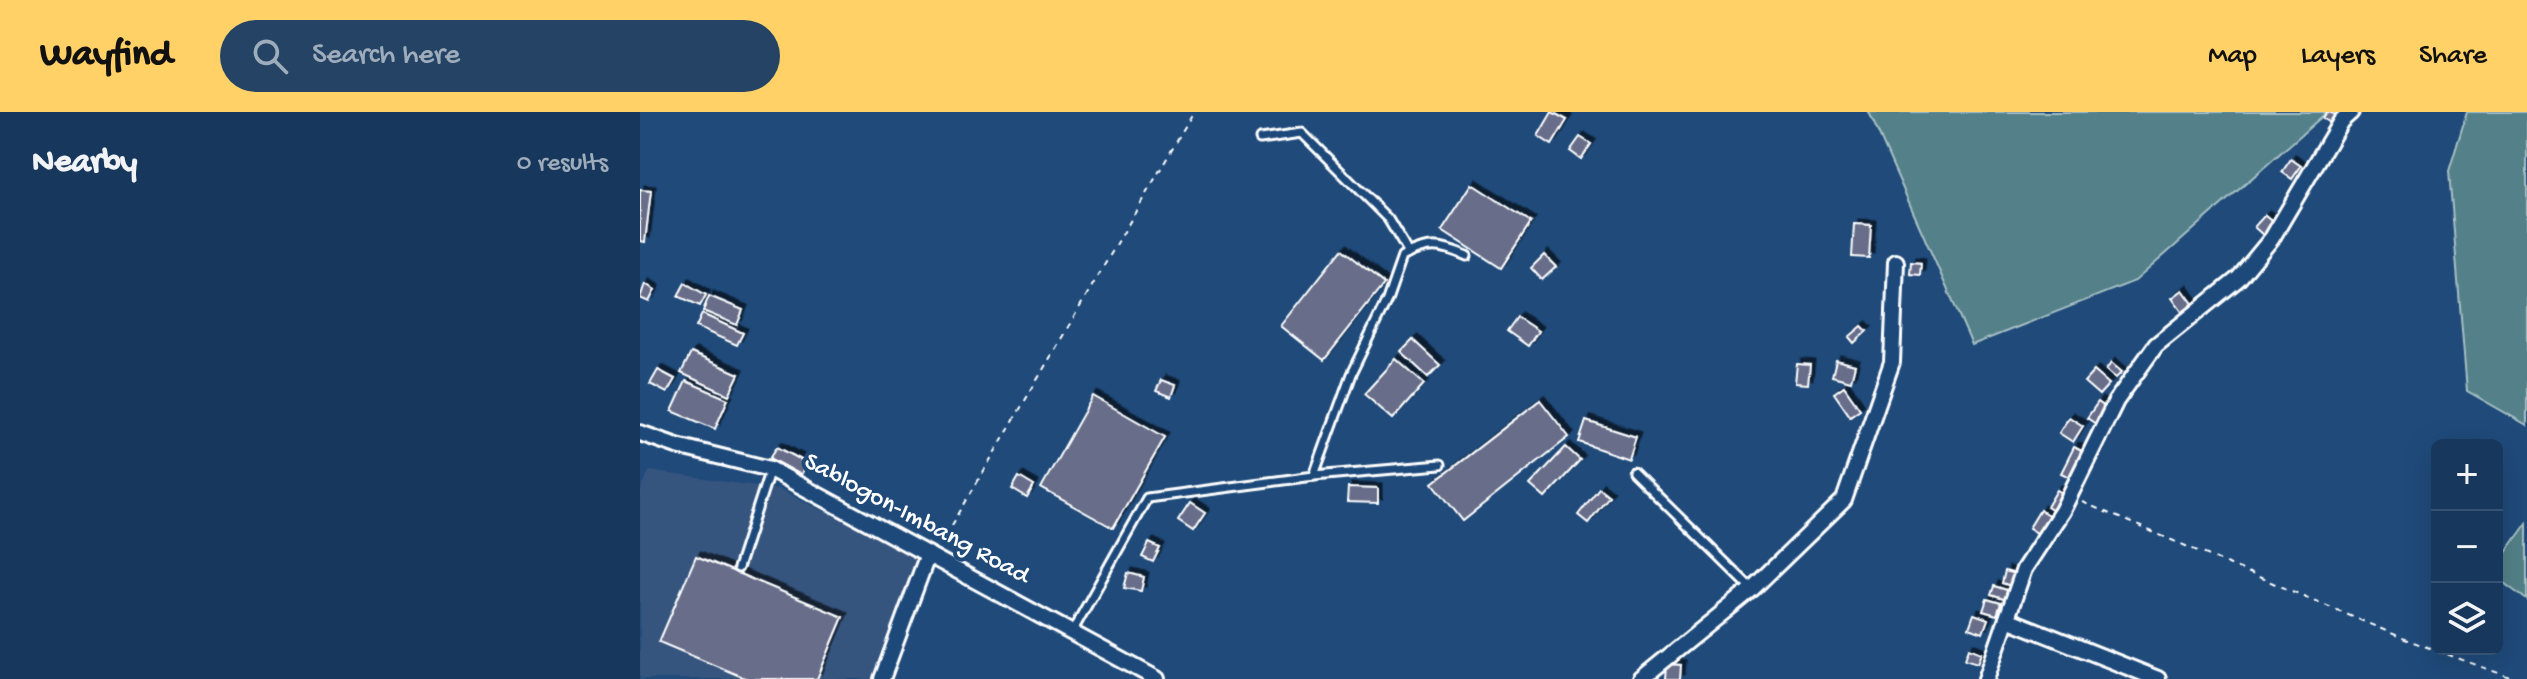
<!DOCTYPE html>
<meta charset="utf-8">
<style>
body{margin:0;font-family:"Gochi Hand",sans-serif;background:#244365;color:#f1f3f6}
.controls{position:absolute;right:24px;bottom:24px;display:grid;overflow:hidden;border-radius:12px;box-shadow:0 8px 32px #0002}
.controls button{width:72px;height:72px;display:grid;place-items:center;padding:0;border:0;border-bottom:2px solid #365272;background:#17385c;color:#f1f3f6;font:40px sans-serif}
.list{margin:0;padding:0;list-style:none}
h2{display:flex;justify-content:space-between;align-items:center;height:104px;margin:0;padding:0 32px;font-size:34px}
h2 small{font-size:26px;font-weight:400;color:#9eacbb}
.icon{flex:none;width:44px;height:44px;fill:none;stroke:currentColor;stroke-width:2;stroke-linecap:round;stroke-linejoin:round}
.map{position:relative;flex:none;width:1887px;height:567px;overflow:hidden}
header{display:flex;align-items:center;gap:48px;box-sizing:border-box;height:112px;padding:0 40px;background:#ffd166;color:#111}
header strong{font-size:38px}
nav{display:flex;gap:44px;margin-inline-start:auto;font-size:28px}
.search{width:560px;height:72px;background:#244365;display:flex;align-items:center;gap:20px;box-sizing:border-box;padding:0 28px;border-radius:44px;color:#9eacbb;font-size:30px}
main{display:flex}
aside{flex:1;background:#17385c}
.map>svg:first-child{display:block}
.built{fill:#35557f}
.green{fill:#528089;stroke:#a8c0c4;stroke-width:2}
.building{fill:#676e8a;stroke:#fff;stroke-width:2;filter:url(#shadow)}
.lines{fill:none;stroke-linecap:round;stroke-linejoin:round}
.lane-casing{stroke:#fff;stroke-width:13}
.street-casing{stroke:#fff;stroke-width:20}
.path{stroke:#fff;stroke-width:2;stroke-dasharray:6 6;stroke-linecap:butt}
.lane{stroke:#1f4a7a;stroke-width:7}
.street{stroke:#1f4a7a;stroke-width:14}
.labels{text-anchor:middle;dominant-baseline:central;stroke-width:8;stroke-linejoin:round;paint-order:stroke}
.street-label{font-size:26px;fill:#fff;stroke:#1f4a7a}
</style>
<header>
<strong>Wayfind</strong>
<div class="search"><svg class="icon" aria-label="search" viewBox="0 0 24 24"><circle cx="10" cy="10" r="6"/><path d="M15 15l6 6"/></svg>Search here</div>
<nav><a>Map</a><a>Layers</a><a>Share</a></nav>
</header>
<main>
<aside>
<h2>Nearby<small>0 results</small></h2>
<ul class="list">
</ul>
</aside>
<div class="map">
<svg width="1887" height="567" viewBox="0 0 1887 567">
<defs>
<filter id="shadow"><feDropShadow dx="4.5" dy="-4.5" stdDeviation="0" flood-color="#0009"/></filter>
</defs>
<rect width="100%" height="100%" fill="#1f4a7a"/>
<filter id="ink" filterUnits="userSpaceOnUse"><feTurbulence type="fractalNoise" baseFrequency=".0125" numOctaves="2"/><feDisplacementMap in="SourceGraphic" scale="16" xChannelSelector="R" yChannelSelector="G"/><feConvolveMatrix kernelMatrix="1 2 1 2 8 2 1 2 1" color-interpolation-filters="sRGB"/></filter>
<g filter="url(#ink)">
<polygon class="built" points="9,359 139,377 281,446 235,567 0,567 0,380"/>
<g class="green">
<polygon points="1229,0 1687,0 1495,169 1332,233"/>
<polygon points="1827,0 1887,0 1887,313 1827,279 1809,59"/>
<polygon points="1887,411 1887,488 1857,466 1857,453"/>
</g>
<g class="building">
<polygon points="912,0 927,8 912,33 898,24"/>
<polygon points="1687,0 1698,3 1692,12 1683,6"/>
<polygon points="940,25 951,32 941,47 930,39"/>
<polygon points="1651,47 1661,54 1652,67 1642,60"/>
<polygon points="832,72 891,110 861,156 802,118"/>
<polygon points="0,78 11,79 5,130 0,129"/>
<polygon points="1625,103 1635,111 1624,124 1614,115"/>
<polygon points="1214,112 1231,113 1229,146 1212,145"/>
<polygon points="701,138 744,172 684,248 641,214"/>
<polygon points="904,143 916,155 902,168 891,156"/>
<polygon points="1271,150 1281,151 1280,163 1270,162"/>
<polygon points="45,171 66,183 60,194 38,184"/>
<polygon points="5,172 15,178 9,190 0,186"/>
<polygon points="1543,178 1554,193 1543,201 1532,186"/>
<polygon points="69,184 103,198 97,213 63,199"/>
<polygon points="62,202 103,221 97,233 56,215"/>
<polygon points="877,205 898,219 888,234 867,219"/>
<polygon points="1222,214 1227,219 1214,231 1209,225"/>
<polygon points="773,228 800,253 788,265 761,240"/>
<polygon points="51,241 99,262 89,283 41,261"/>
<polygon points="756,247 784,272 753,307 724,282"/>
<polygon points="1196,248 1215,253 1211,269 1192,264"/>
<polygon points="1471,251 1482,260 1476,266 1466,258"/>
<polygon points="1157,252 1170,253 1168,272 1155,271"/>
<polygon points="18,258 35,267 27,281 10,272"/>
<polygon points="1454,259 1469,272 1459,283 1444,270"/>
<polygon points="521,268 535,273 531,285 516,279"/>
<polygon points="46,269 88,287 75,317 32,299"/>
<polygon points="1204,274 1220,297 1210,304 1194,281"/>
<polygon points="453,284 525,325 473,416 401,376"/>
<polygon points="900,288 929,325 823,409 793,371"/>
<polygon points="1458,290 1470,299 1459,314 1447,306"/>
<polygon points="1429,305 1443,314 1433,330 1419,321"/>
<polygon points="946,309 996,325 989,347 939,330"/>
<polygon points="137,335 167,351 161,363 130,346"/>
<polygon points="926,335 940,348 905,386 890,373"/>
<polygon points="1434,335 1449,343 1436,368 1421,361"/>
<polygon points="379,365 394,374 387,386 372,377"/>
<polygon points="708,375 738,376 738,391 707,390"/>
<polygon points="959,376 969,384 948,411 938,403"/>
<polygon points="1417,378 1427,384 1417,401 1407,395"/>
<polygon points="550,391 565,401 553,419 538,409"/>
<polygon points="1400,398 1413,406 1402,424 1389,416"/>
<polygon points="509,431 520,436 513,450 502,445"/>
<polygon points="56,444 203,505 177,567 107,567 19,530"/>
<polygon points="1365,459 1378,463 1374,475 1362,471"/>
<polygon points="488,461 504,465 501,479 484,476"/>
<polygon points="1354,474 1370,479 1367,488 1351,483"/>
<polygon points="1347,487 1361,491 1357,503 1343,499"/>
<polygon points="1334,502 1348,507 1343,521 1329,516"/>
<polygon points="1329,536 1342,541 1338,551 1325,547"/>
<polygon points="1027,552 1041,553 1040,567 1026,567"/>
</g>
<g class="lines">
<defs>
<g id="lane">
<polyline points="620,27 662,21 748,107 769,142"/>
<polyline points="993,360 1112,477"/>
<polyline points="674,364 800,353"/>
<polyline points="98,456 130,357"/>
<path d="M 432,520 L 507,386 L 674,364 L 711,262 L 747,188 L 762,145 C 789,131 800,132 827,144"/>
</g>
<g id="street">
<polyline points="0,321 37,334 130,357 517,567"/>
<polyline points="1367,507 1518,567"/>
<polyline points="242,567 288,442"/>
<polyline points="1001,567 1112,477 1204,388 1252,250 1256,150"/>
<polyline points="1346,567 1384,457 1422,399 1476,289 1516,233 1599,166 1632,126 1701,9 1711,0"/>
</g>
</defs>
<use href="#lane" class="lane-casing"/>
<use href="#street" class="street-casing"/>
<g class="path">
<polyline points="1442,390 1765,527 1875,567"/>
<polyline points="297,432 308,420 554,0"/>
</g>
<use href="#lane" class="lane"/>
<use href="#street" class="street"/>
</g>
</g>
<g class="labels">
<g class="street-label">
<text transform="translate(276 408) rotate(28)">Sablogon-Imbang Road</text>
</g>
</g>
</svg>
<div class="controls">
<button>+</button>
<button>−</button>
<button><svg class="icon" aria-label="layers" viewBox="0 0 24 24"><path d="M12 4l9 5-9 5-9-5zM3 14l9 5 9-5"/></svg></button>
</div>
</div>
</main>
